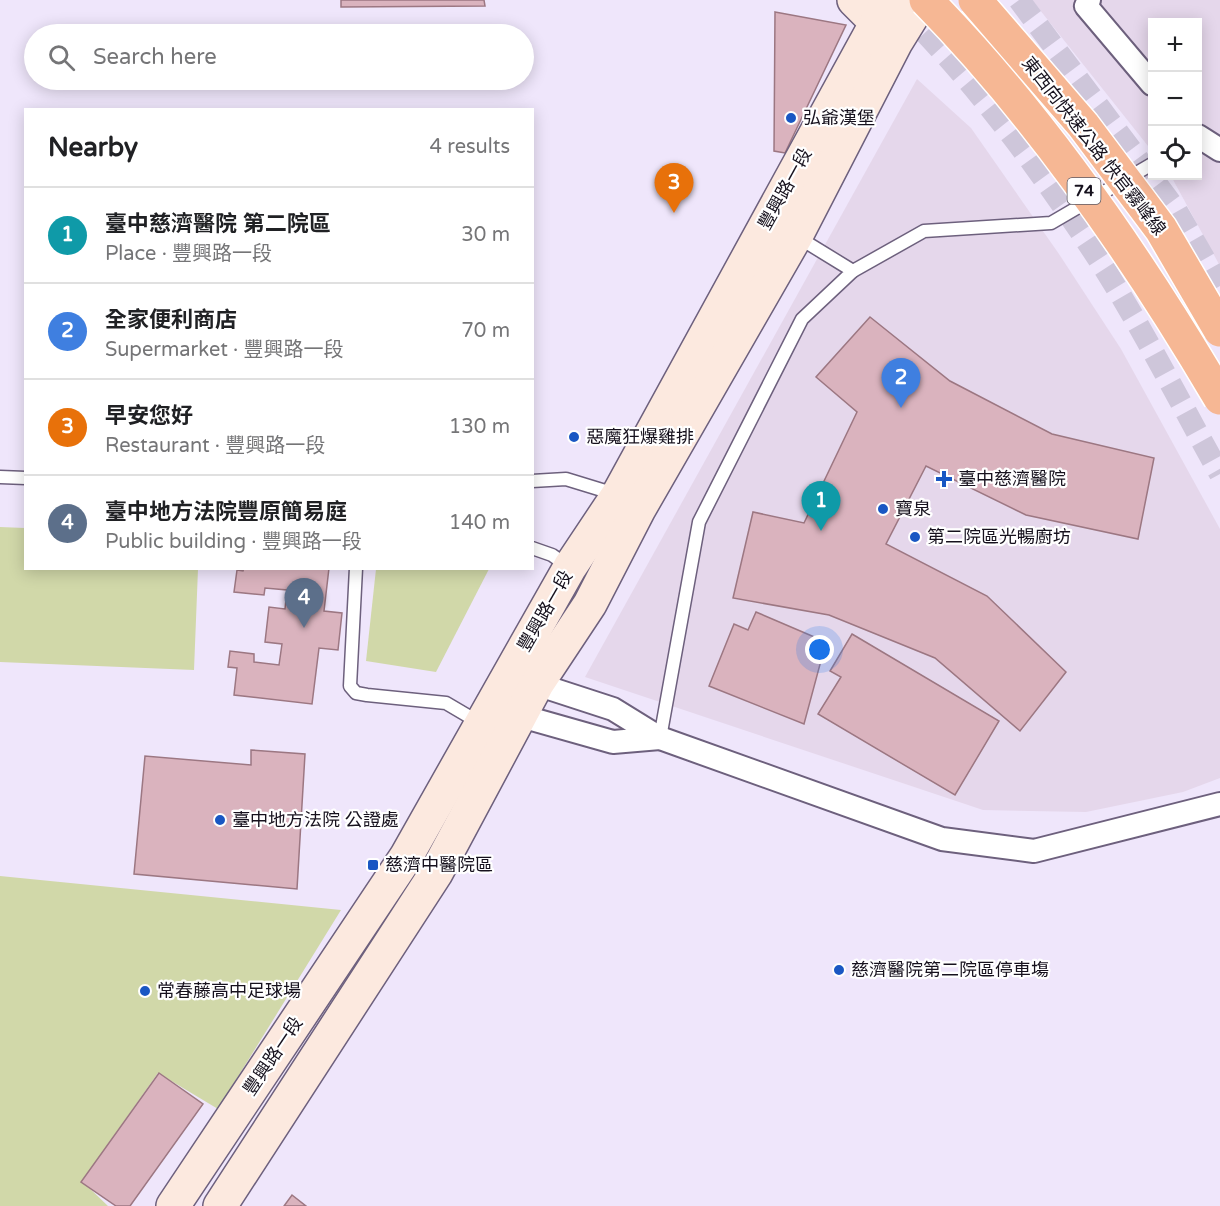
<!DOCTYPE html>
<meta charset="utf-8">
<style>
body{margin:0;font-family:"Varela Round","Noto Sans TC",sans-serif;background:#f6f6f6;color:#202124}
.controls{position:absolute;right:18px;top:18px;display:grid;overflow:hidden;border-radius:0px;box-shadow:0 3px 15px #0003}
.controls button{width:54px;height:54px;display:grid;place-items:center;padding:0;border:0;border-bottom:2px solid #e0e0e0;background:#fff;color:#202124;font:30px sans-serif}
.you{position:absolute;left:820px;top:650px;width:21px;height:21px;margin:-15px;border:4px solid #fff;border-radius:50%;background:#1a73e8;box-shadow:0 0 0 9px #1a73e833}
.badge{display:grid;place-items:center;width:39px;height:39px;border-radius:50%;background:#1957c3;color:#fff;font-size:20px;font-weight:700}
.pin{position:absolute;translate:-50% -50px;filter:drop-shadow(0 2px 3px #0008)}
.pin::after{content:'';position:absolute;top:32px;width:21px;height:18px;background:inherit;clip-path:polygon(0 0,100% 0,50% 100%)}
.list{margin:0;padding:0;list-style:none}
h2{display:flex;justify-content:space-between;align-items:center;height:78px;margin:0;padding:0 24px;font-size:26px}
h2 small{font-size:20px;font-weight:400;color:#757577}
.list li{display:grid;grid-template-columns:39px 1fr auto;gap:18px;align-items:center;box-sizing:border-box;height:96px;padding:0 24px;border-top:2px solid #e0e0e0}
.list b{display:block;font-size:22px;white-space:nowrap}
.list p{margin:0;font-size:20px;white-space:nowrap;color:#757577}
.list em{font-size:20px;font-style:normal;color:#757577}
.icon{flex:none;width:33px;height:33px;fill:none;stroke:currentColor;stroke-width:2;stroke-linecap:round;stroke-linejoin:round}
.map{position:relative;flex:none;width:1220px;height:1206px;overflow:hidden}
.search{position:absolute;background:#fff;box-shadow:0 3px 15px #0003;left:24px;top:24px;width:510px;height:66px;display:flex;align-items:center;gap:15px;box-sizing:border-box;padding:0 21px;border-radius:33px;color:#757577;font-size:22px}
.panel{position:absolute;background:#fff;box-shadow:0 3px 15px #0003;left:24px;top:108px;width:510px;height:462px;border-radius:0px}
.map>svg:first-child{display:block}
.medical{fill:#e5d7eb}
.green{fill:#d1d8a9}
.building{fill:#dab3be;stroke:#9c7782;stroke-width:1.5}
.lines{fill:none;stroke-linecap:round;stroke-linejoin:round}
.street-tunnel{stroke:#cec6da;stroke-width:22;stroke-dasharray:22 11;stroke-linecap:butt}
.lane-casing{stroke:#6d607d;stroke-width:15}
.street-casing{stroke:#6d607d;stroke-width:26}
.secondary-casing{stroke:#6d607d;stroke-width:36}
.lane{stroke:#fff;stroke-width:12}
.street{stroke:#fff;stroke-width:22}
.secondary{stroke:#fce9df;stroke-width:33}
.highway-bridge-casing{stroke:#fff;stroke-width:36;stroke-linecap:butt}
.highway-bridge{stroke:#f6b794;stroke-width:33}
.poi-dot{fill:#1957c3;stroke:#fff;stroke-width:2}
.labels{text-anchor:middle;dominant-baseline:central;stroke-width:4.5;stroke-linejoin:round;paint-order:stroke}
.shield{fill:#fff;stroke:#5c5861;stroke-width:1.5}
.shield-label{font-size:16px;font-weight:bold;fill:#16111d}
.poi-label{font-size:18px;fill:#16111d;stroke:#fff;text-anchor:start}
.street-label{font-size:18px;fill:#16111d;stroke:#fff}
</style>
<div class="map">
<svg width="1220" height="1206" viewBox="0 0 1220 1206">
<rect width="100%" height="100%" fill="#efe6fb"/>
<g class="medical">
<polygon points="1032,0 1220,0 1220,266 1171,176 1198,176 1198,22 1152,22 1152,151"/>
<polygon points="917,79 971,128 1059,254 1121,349 1220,529 1220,778 1183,792 1086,812 983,810 585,677"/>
</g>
<g class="green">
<polygon points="0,527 25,528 26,568 198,569 194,670 0,662"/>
<polygon points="376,569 489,569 436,672 366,661"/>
<polygon points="0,876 341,910 218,1109 158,1073 82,1181 108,1206 0,1206"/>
</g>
<g class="building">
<polygon points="341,0 484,0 485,6 341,7"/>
<polygon points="775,12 846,25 785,153 774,151"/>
<polygon points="870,317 950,381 1052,434 1154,458 1138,539 1026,515 926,466 886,544 987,596 1066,672 1020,731 935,658 829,615 733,598 753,512 804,523 857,412 816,377"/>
<polygon points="244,568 329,568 324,611 342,613 338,650 319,648 312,704 234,695 237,668 228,667 230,651 254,654 254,662 279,665 282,644 265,642 269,607 285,609 287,590 265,588 264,595 234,592 237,570 243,571"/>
<polygon points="756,612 826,642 804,724 709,686 734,624 748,630"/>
<polygon points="852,634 999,721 955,795 818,714 841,677 830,671"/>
<polygon points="251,750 305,754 297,889 134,874 145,756 251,765"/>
<polygon points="159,1073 203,1104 130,1206 116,1206 81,1182"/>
<polygon points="292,1195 306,1206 284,1206"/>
</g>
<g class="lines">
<g class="street-tunnel">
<polyline points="1019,0 1177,211 1220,286"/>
<path d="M 902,9 C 978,85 1048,180 1106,271 C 1147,337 1182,406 1220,474"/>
</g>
<defs>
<g id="lane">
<polyline points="853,271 924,231 1051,223 1152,164"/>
<polyline points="0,477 26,478"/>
<polyline points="532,481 566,479 615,494"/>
<polyline points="532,548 552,555 569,567"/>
<polyline points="356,568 350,686 356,693 367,695 446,703 480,723"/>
<polyline points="660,738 699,522 802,319 853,271 796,236"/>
</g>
<g id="street">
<polyline points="1089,0 1086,6 1152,84"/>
<polyline points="1198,136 1220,150"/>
<polyline points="524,680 613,709 660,738 942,839 1034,851 1220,804"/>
<polyline points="507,712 613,742 660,738"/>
</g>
<g id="secondary">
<polyline points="854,0 891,37"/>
<polyline points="173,1206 406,857 570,567 618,495 889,0"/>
<polyline points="220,1206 436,873 537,684 590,604 639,509 796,236 896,42 922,0"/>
</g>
</defs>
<use href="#lane" class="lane-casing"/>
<use href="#street" class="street-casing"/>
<use href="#secondary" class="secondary-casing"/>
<use href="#lane" class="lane"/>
<use href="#street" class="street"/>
<use href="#secondary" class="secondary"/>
<defs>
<g id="highway-bridge">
<path d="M 926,0 C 1041,117 1137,257 1220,398"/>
<polyline points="975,0 1083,125 1161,229 1220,330"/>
</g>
</defs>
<use href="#highway-bridge" class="highway-bridge-casing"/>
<use href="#highway-bridge" class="highway-bridge"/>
</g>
<g class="poi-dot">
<circle cx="791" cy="118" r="6"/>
<circle cx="574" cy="437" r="6"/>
<path d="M941 470h6v6h6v6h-6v6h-6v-6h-6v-6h6z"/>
<circle cx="883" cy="509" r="6"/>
<circle cx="915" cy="537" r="6"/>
<circle cx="220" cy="820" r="6"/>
<rect x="367" y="859" width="12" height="12" rx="3"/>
<circle cx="839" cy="970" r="6"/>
<circle cx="145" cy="991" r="6"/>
</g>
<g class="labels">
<rect class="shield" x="1067.5" y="178" width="33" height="26" rx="4.5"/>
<g class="shield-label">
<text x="1084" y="191">74</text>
</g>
<g class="poi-label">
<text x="803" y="118">弘爺漢堡</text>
<text x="586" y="437">惡魔狂爆雞排</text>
<text x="958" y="479">臺中慈濟醫院</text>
<text x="895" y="509">寶泉</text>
<text x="927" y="537">第二院區光暢廚坊</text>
<text x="232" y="820">臺中地方法院 公證處</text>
<text x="385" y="865">慈濟中醫院區</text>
<text x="851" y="970">慈濟醫院第二院區停車塲</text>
<text x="157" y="991">常春藤高中足球場</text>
</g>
<g class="street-label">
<text transform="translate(1094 146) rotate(52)">東西向快速公路 快官霧峰線</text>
<text transform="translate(785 189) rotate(-61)">豐興路一段</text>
<text transform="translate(545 611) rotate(-60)">豐興路一段</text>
<text transform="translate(273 1056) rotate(-56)">豐興路一段</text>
</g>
</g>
</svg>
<div class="controls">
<button>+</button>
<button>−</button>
<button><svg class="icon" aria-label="locate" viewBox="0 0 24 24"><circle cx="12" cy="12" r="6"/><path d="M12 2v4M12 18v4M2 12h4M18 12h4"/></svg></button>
</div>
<div class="you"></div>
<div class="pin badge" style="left:821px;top:531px;background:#0f9aa8">1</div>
<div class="pin badge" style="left:901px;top:408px;background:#3f7fe0">2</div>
<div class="pin badge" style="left:674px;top:213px;background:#e8710a">3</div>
<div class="pin badge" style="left:304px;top:628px;background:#5c6f8a">4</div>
<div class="search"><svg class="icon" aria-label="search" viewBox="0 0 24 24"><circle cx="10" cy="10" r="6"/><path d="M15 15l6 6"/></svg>Search here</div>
<section class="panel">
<h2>Nearby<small>4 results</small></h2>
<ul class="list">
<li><span class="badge" style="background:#0f9aa8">1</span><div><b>臺中慈濟醫院 第二院區</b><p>Place · 豐興路一段</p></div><em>30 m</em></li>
<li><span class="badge" style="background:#3f7fe0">2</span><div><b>全家便利商店</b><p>Supermarket · 豐興路一段</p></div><em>70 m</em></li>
<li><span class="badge" style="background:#e8710a">3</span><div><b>早安您好</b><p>Restaurant · 豐興路一段</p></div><em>130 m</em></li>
<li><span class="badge" style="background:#5c6f8a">4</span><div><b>臺中地方法院豐原簡易庭</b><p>Public building · 豐興路一段</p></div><em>140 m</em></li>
</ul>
</section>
</div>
